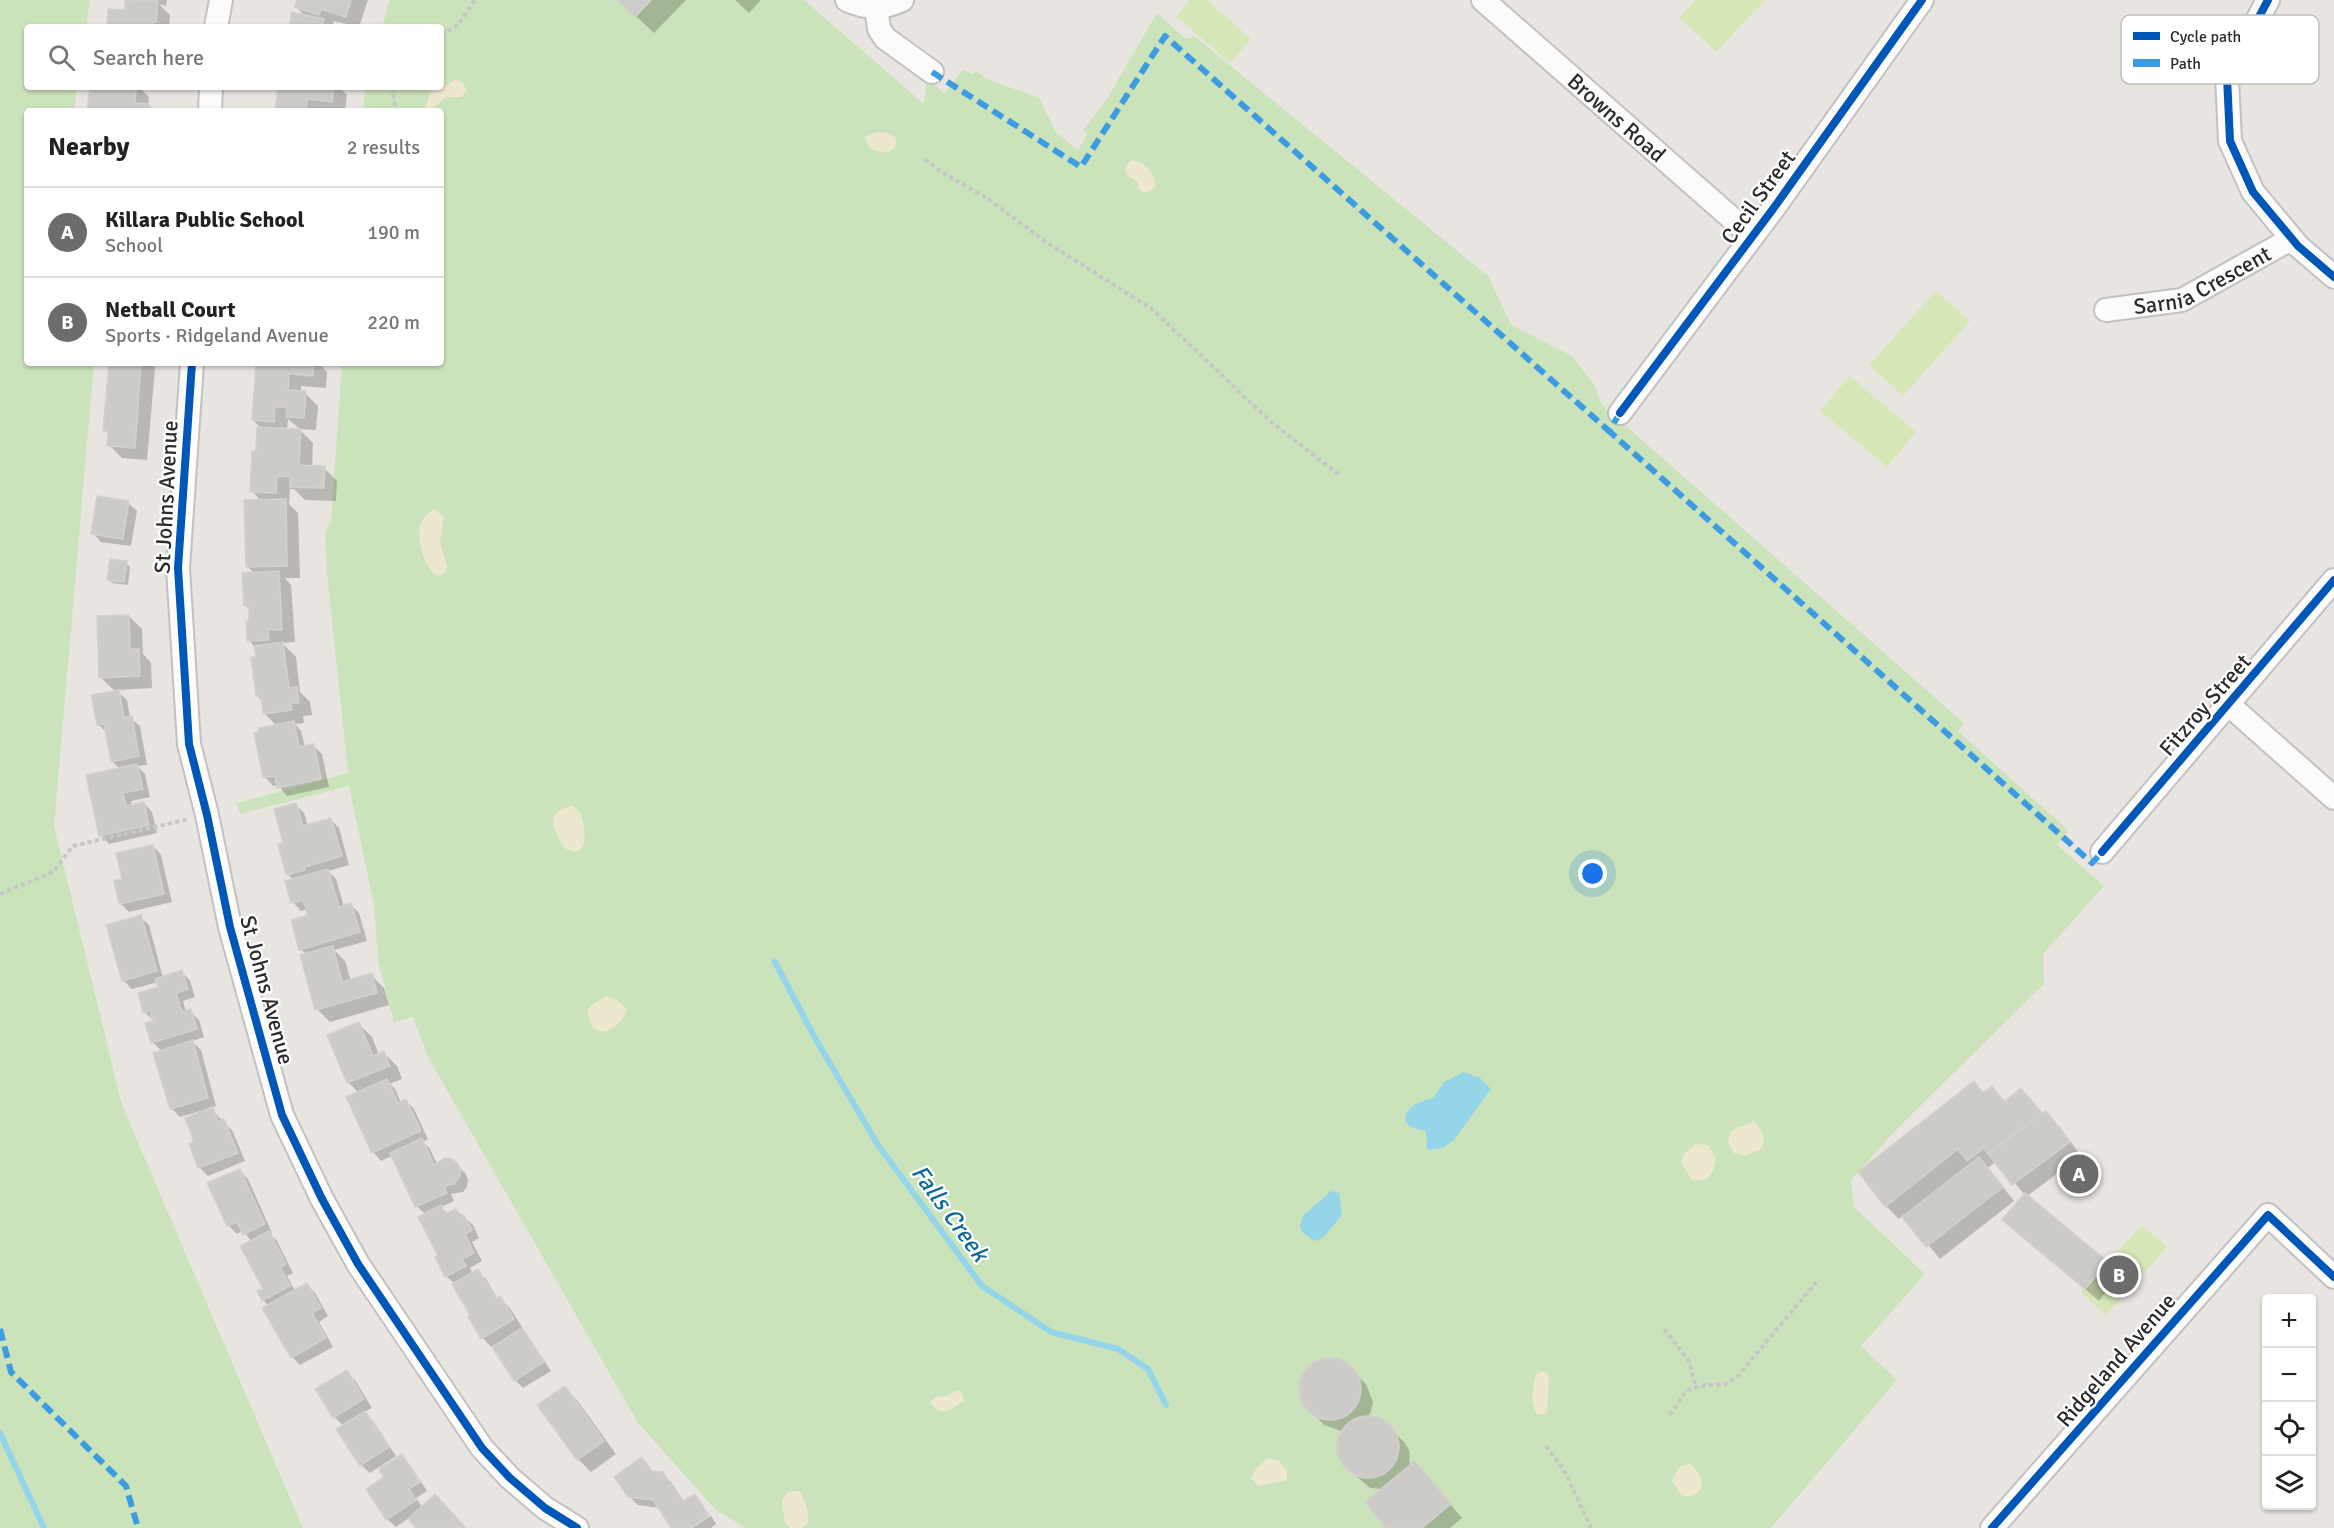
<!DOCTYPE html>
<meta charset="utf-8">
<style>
body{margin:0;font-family:Signika,sans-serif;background:#f6f6f6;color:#222}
.controls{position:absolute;right:18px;bottom:18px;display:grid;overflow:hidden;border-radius:6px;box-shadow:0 2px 4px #0004}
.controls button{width:54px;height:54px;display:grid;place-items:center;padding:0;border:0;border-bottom:2px solid #e0e0e0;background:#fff;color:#222;font:30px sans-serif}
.you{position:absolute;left:1593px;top:874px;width:21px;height:21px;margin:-15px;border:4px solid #fff;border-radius:50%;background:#1a73e8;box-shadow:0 0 0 9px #1a73e833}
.badge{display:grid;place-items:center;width:39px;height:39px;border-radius:50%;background:#6d6c6a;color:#fff;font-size:20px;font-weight:700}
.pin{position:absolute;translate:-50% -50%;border:3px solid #fff;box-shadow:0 2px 6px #0006}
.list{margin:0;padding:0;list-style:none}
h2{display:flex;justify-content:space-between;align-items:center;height:78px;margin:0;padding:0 24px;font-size:26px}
h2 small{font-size:20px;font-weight:400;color:#767676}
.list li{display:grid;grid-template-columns:39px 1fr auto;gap:18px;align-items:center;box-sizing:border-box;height:90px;padding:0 24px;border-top:2px solid #e0e0e0}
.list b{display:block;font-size:22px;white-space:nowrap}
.list p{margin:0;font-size:20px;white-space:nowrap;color:#767676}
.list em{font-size:20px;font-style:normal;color:#767676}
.icon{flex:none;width:33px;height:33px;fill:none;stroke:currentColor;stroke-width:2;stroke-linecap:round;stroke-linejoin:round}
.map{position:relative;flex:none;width:2334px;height:1528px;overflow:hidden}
.search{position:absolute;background:#fff;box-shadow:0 2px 4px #0004;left:24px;top:24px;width:420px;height:66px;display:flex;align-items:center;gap:15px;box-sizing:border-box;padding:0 21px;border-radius:6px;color:#767676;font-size:22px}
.panel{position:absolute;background:#fff;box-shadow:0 2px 4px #0004;left:24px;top:108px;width:420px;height:258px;border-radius:6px}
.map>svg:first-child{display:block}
.green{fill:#cbe3ba}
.sand{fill:#ede7cf}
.pitch{fill:#d6e7b7}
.water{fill:#95d5e9}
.shadow{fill:#0003}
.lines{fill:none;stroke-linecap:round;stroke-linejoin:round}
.stream{stroke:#95d5e9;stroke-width:6}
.building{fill:#cdcbc7;stroke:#d3d1cd;stroke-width:1.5}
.minor-casing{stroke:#c2c1c1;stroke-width:26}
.path{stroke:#c8c7c7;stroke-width:4;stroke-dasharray:4.5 3;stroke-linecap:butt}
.minor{stroke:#fcfbfa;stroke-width:22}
.quiet{stroke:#3d9ce1;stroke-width:6;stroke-dasharray:12 6;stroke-linecap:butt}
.cycleway-casing{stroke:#fff;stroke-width:11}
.cycleway{stroke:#0057b8;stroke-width:8}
.labels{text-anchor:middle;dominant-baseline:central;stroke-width:4.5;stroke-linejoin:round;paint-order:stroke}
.street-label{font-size:22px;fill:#2b2b2b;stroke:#fff}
.water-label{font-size:24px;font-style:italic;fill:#0f6c9a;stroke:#fff}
.key{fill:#fff;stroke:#bfbfbf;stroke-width:1.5}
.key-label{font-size:16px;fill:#2b2b2b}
</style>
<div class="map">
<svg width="2334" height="1528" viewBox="0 0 2334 1528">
<rect width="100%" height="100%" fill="#e8e5e0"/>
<g class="green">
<polygon points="0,0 90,0 86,27 27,27 27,87 77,87 74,111 27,111 27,363 94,363 54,826 122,1105 303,1528 0,1528"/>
<polygon points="390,0 804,0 924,104 927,76 944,94 962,70 974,74 976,71 987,79 1039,98 1056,132 1078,150 1087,134 1083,131 1108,97 1157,13 1186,39 1194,36 1488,276 1511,325 1572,356 1594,384 1602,405 1964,723 1958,731 2068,830 2057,845 2104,886 2043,954 2044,984 1893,1133 1851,1180 1854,1207 1925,1274 1861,1346 1897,1380 1771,1528 746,1528 717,1511 638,1423 428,1057 413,1017 394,1022 378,961 374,905 349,786 240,814 237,803 348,773 327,573 325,533 331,521 342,363 441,363 441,111 363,111 365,87 441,87 441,27 382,27"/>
</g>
<g class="sand">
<polygon points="455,80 462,81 467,91 461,97 446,97 430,111 425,108 432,88 445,86"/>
<path d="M 877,132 L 887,133 L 895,137 C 900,155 880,154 869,148 L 865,137 Z"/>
<path d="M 1132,160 C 1147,164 1156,172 1155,188 L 1145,193 L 1139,190 L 1138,182 L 1128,176 L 1125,170 L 1127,164 Z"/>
<path d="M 434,509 L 444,517 L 440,542 L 447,566 L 444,574 L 437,576 C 423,568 416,537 421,523 C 424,516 429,513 434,509 Z"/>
<path d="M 572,806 L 580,812 C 583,824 591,846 575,852 L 564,848 C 554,828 542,813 572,806 Z"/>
<path d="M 607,996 L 618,1001 L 627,1009 C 625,1019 611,1034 600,1031 C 596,1030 594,1027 591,1025 L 587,1010 L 593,1004 Z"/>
<path d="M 1754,1121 C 1762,1131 1767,1137 1761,1149 L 1745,1156 L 1734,1153 L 1728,1142 L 1731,1131 Z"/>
<path d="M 1696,1144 L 1708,1145 L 1716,1158 C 1714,1173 1708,1185 1691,1179 L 1681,1162 L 1684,1154 Z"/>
<path d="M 1542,1371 L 1547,1373 L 1549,1377 L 1547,1411 L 1545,1414 L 1537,1414 C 1529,1401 1533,1389 1536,1375 Z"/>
<polygon points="958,1390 962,1393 964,1401 946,1412 938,1411 930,1402 937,1396 945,1397"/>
<polygon points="1269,1458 1279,1461 1287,1471 1287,1480 1258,1486 1251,1478 1257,1467"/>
<path d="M 1691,1463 L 1700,1476 L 1702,1487 C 1696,1496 1691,1498 1681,1495 L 1672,1481 L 1679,1467 Z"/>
<polygon points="800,1491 808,1511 808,1523 802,1528 790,1528 785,1523 782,1500 788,1492"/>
</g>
<g class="pitch">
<polygon points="1190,0 1207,0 1251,39 1230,63 1176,16"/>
<polygon points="1695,0 1765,0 1716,52 1679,17"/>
<polygon points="1936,291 1970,321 1903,396 1869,365"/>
<polygon points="1850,376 1916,432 1887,467 1820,411"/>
<polygon points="2142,1225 2167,1247 2106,1315 2081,1292"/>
</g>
<g class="water">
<polygon points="1464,1072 1480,1078 1491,1089 1454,1140 1443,1148 1427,1150 1426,1131 1410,1127 1405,1120 1406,1113 1414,1105 1434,1097 1444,1082"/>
<polygon points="1331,1191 1339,1193 1342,1215 1323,1238 1314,1241 1302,1232 1300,1226 1303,1216"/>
</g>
<g class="shadow">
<polygon points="143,0 167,0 166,6 159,4 170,15 169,27 108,27 126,12 145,1"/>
<polygon points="298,0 368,0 359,27 334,21 332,27 291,27 306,17 296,7"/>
<polygon points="619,0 686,0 654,33"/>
<polygon points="735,0 761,0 749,13"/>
<polygon points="91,87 139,87 149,97 148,105 155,111 89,111"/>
<polygon points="280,87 339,87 347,95 345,111 277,111"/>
<polygon points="110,363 150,363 155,368 147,460 122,458 109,445 110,435 105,430"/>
<polygon points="258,363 318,363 327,372 326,388 301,386 301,393 305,393 318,406 316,430 300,429 288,419 287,430 300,430 313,443 312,467 324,468 337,481 336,501 305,500 294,489 290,489 289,504 298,513 300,578 285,578 291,585 295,642 282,643 296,657 300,692 310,702 312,715 303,716 304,723 295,724 301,731 305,747 313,745 322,754 329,787 287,796 278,785 273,786 265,777 277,726 265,714 263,702 257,696 256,648 249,640 250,610 245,605 255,574 247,566 261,501 252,491 262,429 253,420"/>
<polygon points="128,503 137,511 131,546 101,542 93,533"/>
<polygon points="126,563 130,567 128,585 112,583 108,579"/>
<polygon points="129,616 142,629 143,654 151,663 152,688 116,690 127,700 130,718 140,726 147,765 137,766 145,774 150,797 131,801 132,806 144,803 152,812 157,833 109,844 101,835 120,769 112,761 107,733 98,724 116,692 100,677"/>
<polygon points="296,805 304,813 308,826 331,820 339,828 349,865 328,871 336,879 344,907 351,905 359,913 367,941 334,950 345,961 351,981 371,975 384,988 389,1005 330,1022 317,1009 307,955 301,949 310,916 307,909 301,911 293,902 294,880 287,874 285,844"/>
<polygon points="153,846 161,855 172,902 129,912 120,903 123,880"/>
<polygon points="140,917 149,925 163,978 182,972 190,981 195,997 183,1001 186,1012 190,1011 199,1020 204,1037 192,1041 201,1050 216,1106 211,1108 223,1122 232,1130 245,1161 208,1176 200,1168 191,1145 196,1143 200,1111 180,1117 172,1109 155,1054 162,1052 153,1042 155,1022 145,1012 160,988 158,982 132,989 123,980"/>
<polygon points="359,1024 372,1037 379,1055 384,1053 397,1066 402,1079 390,1084 395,1089 401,1103 406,1101 414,1109 428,1139 423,1142 430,1149 437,1164 457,1165 466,1174 468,1180 467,1187 463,1192 451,1194 454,1201 441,1207 448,1214 456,1210 473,1225 479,1238 472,1242 482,1261 470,1268 473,1274 477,1271 486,1279 498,1300 500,1298 509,1307 551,1371 523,1388 515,1380 493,1345 491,1347 483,1338 455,1284 446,1276 426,1215 417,1206 393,1155 381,1161 373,1152 359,1093 348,1082 329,1036"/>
<polygon points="1973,1083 1985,1094 1992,1088 2006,1102 2021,1090 2044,1115 2046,1113 2059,1126 2081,1156 2027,1196 2119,1276 2099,1301 2004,1220 2025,1195 1996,1161 1988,1168 2014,1201 1940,1259 1903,1215 1899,1219 1886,1206"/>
<polygon points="239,1170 248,1179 272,1233 270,1234 277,1241 293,1273 287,1276 295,1291 307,1284 315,1293 328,1316 319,1322 333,1347 300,1365 292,1357 269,1306 263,1300 265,1289 252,1242 243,1231 237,1234 228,1225 209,1184"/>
<polygon points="1326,1360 1345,1364 1366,1384 1373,1402 1371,1412 1366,1419 1374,1418 1383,1421 1404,1442 1409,1450 1410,1468 1415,1463 1462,1518 1450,1528 1388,1528 1384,1489 1370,1488 1348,1469 1342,1461 1339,1443 1344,1432 1324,1425 1304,1403 1301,1395 1303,1376 1316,1363"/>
<polygon points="346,1372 355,1380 372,1408 364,1412 373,1421 396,1456 370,1473 361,1465 344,1426 334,1417"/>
<polygon points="564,1388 577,1400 616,1454 591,1472 578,1459"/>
<polygon points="401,1456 410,1465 427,1491 416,1498 423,1508 464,1528 418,1528 409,1518 396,1527 387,1519 386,1477"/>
<polygon points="642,1459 654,1473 662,1473 671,1482 684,1502 694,1496 709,1514 687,1528 672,1528 660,1508 638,1505 629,1496"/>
<polygon points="711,1516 716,1524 711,1528 692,1528"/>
</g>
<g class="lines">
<g class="stream">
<polyline points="775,962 815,1038 878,1145 982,1286 1051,1332 1118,1349 1148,1369 1166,1405"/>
<polyline points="0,1433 44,1528"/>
</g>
</g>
<g class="building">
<polygon points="125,0 158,1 156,22 153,22 152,27 107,27 108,9 125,10"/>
<polygon points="297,0 351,0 346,17 321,9 319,15 294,7"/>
<polygon points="617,0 651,0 635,17"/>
<polygon points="292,12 324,19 322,27 289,27"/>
<polygon points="90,87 136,87 135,103 149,104 149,111 87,111"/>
<polygon points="278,87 334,87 332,102 307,99 306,111 275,111"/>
<polygon points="109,363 141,363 135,448 107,446 108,431 103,431"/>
<polygon points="256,363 314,363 313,376 289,374 288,390 306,391 304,418 286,417 287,407 275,407 274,422 252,420"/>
<polygon points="257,427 301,429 299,465 325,466 324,488 290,487 290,477 277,476 276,493 250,492 252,451 256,451"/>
<polygon points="97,496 129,501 123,539 91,534"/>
<polygon points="286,499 287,566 246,567 244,500"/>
<polygon points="110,559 127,561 124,582 107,580"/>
<polygon points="279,571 282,630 268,630 269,640 247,641 246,621 249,621 249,606 244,606 242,573"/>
<polygon points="129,615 130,649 139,649 140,676 99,678 97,616"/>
<polygon points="283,642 289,688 297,687 299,703 291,703 292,710 263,714 261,696 256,696 251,657 256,657 254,646"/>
<polygon points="119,690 124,718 132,716 139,756 111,762 104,724 97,725 91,695"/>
<polygon points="294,721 299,747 314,744 321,779 277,788 275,776 263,778 254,733 259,732 259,728"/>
<polygon points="137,764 143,789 123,793 126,806 144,802 149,825 99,836 86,775"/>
<polygon points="296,803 303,826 331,818 342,856 305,867 305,870 286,875 278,844 283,843 274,809"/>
<polygon points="153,845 164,894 119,904 114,881 122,879 116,853"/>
<polygon points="328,869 339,907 351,903 360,932 299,950 291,920 308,915 303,900 291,903 285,881"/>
<polygon points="141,915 157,971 122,981 106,925"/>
<polygon points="333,946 342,982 372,973 377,993 315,1010 300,955"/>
<polygon points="182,970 188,989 176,993 182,1012 191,1009 197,1029 151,1043 145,1023 153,1021 150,1011 143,1013 138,993 158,987 155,979"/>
<polygon points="359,1022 373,1056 384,1051 390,1066 347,1083 327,1035"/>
<polygon points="193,1040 208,1098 170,1109 153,1053"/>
<polygon points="387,1079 398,1103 406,1099 421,1131 372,1153 346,1097"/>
<polygon points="1974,1081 1983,1093 1992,1086 2004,1102 2021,1088 2041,1112 1988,1154 1984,1148 1967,1161 1958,1149 1885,1207 1858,1172"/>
<polygon points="213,1107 218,1122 224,1119 238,1153 198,1168 189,1144 194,1142 185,1118"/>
<polygon points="2046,1111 2070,1142 2012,1185 1988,1154"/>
<polygon points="422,1138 434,1165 445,1158 452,1159 458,1164 461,1171 459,1178 454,1184 444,1186 447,1193 415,1207 390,1153"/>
<polygon points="1979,1157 2003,1187 1926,1247 1902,1217"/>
<polygon points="240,1169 265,1224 243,1235 237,1222 227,1226 207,1183"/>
<polygon points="2025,1193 2108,1262 2085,1289 2002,1220"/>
<polygon points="441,1205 445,1214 456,1209 460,1217 464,1215 472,1230 465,1234 474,1253 462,1259 466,1266 445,1277 435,1257 438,1256 418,1217"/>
<polygon points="269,1231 286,1264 280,1267 290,1286 262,1301 257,1291 263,1289 240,1246"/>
<polygon points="478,1269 496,1299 500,1296 514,1319 481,1339 468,1316 470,1315 452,1284"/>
<polygon points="307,1283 321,1308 312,1313 326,1338 291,1358 262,1308"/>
<polygon points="522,1328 544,1362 514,1381 492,1347"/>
<circle cx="1330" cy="1389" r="31"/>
<polygon points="347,1370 364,1399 333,1418 315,1389"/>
<polygon points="565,1386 604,1441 577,1460 537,1405"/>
<polygon points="365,1411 389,1447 360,1466 336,1429"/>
<circle cx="1368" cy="1447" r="31"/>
<polygon points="402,1454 420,1482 409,1489 416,1500 386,1520 366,1489 384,1477 379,1469"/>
<polygon points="642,1457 652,1471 663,1472 682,1502 695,1494 709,1516 690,1528 671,1528 653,1500 628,1497 614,1477"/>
<polygon points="1415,1461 1451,1504 1422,1528 1386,1528 1365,1502"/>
<polygon points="435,1494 466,1528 416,1528 408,1519"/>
</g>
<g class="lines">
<defs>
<g id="minor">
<path d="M 847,0 C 866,9 884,9 902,0"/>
<path id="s1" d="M 1483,0 L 1752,236"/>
<polyline points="2268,0 2227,77 2230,141 2253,192 2298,246 2334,277"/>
<polyline points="876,7 879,29 885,38 932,72"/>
<polyline points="216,27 221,0"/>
<polyline points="210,111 211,87"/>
<path id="s2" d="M 2106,310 L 2182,300 L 2291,239"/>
<polyline points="192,363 178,568 189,744 207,815 230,927 282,1115 322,1199 358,1264 482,1448 510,1478 545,1508 577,1528"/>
<polyline points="1620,413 1773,209 1922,0"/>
<polyline points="2229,705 2334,798"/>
<polyline points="2102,852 2334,580"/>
<polyline points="1992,1528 2268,1215 2334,1277"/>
</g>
</defs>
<use href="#minor" class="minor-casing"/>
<g class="path">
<polyline points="441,35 458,25 475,0"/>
<polyline points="395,87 393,95 396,111"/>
<polyline points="925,159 940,171 990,200 1046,242 1152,309 1271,422 1341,476"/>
<polyline points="0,894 53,872 73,846 189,819"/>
<polyline points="1664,1329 1689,1361 1696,1388"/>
<polyline points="1670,1415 1686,1391 1700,1386 1726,1384 1737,1377 1819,1279"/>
<polyline points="1546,1446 1563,1468 1591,1528"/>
</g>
<use href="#minor" class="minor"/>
<g class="quiet">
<polyline points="932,72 1081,167 1165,36 1609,431"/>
<polyline points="1620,413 1609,431 2092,863 2102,852"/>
<polyline points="0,1329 11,1372 126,1486 138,1528"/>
</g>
<defs>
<g id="cycleway">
<polyline points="2268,0 2227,77 2230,141 2253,192 2298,246 2334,277"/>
<polyline points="192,363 178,568 189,744 207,815 230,927 282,1115 322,1199 358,1264 482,1448 510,1478 545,1508 577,1528"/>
<polyline points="1620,413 1773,209 1922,0"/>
<polyline points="2102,852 2334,580"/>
<polyline points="1992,1528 2268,1215 2334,1277"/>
</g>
</defs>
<use href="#cycleway" class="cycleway-casing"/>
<use href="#cycleway" class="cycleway"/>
</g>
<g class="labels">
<g class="street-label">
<text stroke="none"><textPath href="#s1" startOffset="178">Browns Road</textPath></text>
<text transform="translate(1758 197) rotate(-54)">Cecil Street</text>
<text stroke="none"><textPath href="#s2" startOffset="102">Sarnia Crescent</textPath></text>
<text transform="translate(166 497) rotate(-87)">St Johns Avenue</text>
<text transform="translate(2205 705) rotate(-49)">Fitzroy Street</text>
<text transform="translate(267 990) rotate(75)">St Johns Avenue</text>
<text transform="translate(2116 1360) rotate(-49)">Ridgeland Avenue</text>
</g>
<g class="water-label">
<text transform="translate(950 1213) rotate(54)">Falls Creek</text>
</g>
</g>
<rect x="2121" y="15" width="198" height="69" rx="9" class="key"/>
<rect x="2133" y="32" width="27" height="8" fill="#0057b8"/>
<rect x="2133" y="59" width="27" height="8" fill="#3d9ce1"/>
<g class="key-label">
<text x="2170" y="42">Cycle path</text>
<text x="2170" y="69">Path</text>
</g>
</svg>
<div class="controls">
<button>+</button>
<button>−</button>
<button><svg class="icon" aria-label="locate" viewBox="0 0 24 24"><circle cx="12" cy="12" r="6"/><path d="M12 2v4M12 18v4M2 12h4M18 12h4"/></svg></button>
<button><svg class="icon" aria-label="layers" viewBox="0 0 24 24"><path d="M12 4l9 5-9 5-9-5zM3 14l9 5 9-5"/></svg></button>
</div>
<div class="you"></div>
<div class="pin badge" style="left:2079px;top:1174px">A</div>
<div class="pin badge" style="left:2119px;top:1275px">B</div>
<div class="search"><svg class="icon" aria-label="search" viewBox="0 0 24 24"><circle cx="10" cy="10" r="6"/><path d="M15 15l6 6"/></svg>Search here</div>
<section class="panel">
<h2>Nearby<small>2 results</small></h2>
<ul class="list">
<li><span class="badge">A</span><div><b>Killara Public School</b><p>School</p></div><em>190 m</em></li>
<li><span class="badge">B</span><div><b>Netball Court</b><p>Sports · Ridgeland Avenue</p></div><em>220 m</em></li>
</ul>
</section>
</div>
